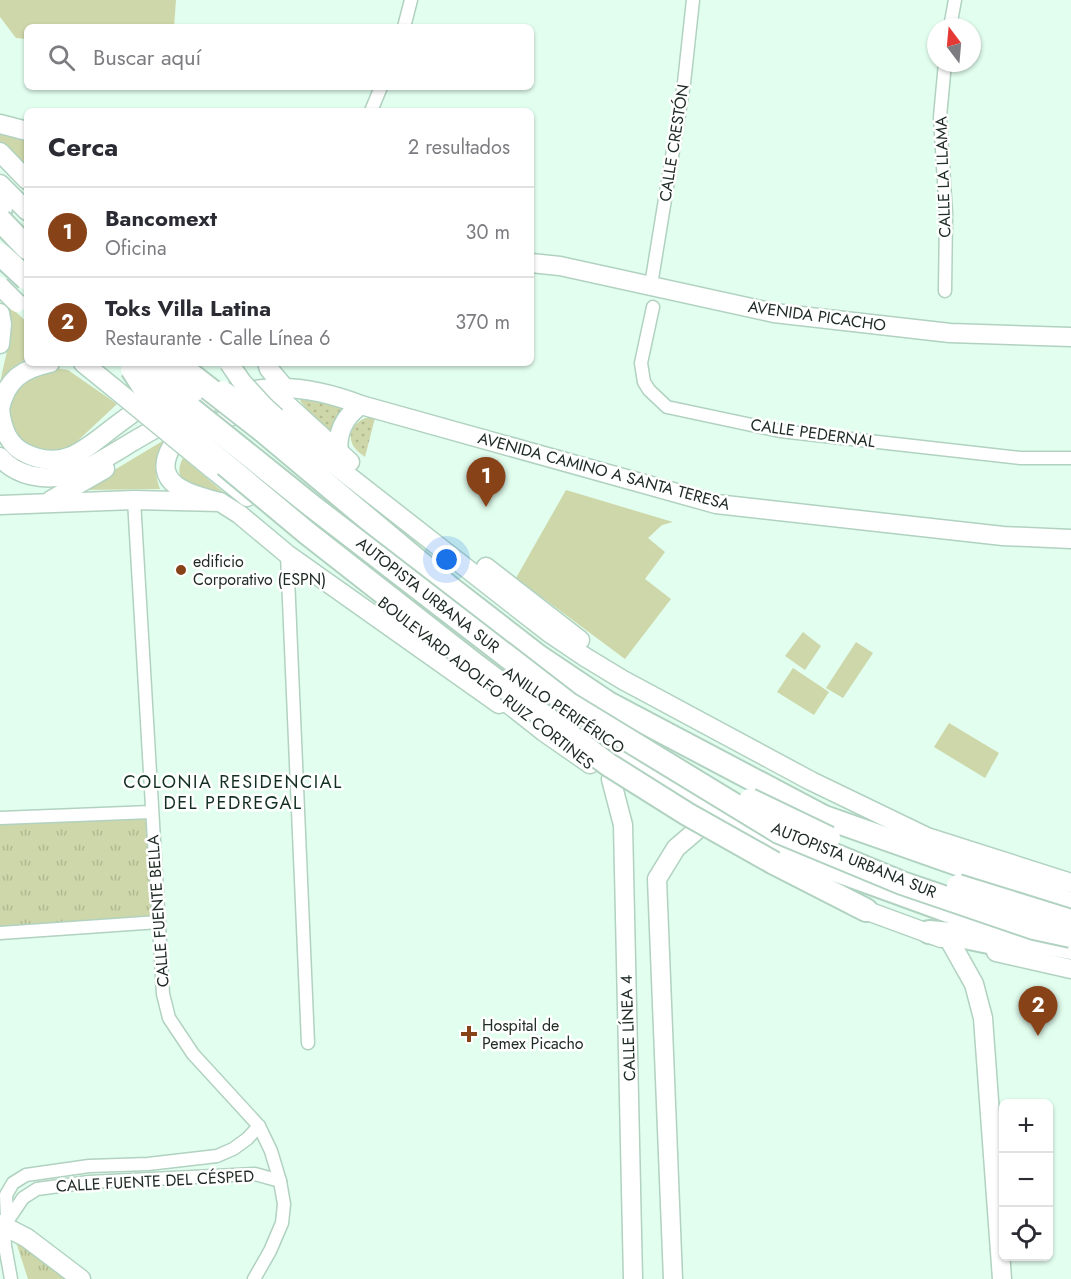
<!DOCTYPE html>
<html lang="es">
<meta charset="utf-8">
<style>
body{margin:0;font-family:Jost,sans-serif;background:#f2f2f3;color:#2b2b33}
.controls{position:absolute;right:18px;bottom:18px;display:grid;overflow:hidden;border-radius:9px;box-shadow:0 2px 4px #0004}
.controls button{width:54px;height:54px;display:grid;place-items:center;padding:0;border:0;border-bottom:2px solid #e1e1e2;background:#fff;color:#2b2b33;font:30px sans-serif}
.compass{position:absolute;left:927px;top:18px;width:54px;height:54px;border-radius:50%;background:#fff;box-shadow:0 2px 4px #0004;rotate:344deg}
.you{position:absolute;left:447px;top:560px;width:21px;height:21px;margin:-15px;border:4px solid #fff;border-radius:50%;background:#1a73e8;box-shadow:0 0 0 9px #1a73e833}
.badge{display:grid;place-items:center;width:39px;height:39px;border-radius:50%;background:#874218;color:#fff;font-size:20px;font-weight:700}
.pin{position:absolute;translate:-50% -50px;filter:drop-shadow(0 2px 3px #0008)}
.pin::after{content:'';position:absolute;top:32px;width:21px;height:18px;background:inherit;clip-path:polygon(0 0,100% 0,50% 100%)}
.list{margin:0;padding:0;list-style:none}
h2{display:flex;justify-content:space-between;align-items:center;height:78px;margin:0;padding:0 24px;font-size:26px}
h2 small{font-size:20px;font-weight:400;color:#7c7c81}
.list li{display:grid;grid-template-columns:39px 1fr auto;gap:18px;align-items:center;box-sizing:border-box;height:90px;padding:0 24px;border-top:2px solid #e1e1e2}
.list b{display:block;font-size:22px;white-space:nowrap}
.list p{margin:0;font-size:20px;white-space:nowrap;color:#7c7c81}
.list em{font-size:20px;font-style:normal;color:#7c7c81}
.icon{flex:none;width:33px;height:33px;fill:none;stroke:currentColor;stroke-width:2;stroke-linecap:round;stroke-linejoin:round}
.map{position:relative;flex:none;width:1071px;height:1279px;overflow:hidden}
.search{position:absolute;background:#fff;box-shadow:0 2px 4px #0004;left:24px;top:24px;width:510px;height:66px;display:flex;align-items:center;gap:15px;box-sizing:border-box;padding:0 21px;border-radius:9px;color:#7c7c81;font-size:22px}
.panel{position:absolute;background:#fff;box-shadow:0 2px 4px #0004;left:24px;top:108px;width:510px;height:258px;border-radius:9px}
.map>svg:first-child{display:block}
.grass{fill:url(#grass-dots)}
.park{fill:url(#park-tufts)}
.garden{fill:#ced7a9}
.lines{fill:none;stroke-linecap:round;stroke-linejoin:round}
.street-casing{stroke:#b1d2c0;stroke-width:15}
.secondary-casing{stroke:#b1d2c0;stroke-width:21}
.highway-casing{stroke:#b1d2c0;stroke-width:26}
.street{stroke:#fff;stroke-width:12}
.secondary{stroke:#fff;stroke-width:18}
.highway{stroke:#fff;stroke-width:22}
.secondary-bridge-casing{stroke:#b1d2c0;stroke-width:21;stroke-linecap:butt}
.highway-bridge-casing{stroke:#b1d2c0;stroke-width:26;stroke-linecap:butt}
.secondary-bridge{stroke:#fff;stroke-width:18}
.highway-bridge{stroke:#fff;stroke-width:22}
.poi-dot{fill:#874218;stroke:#fff;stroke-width:2}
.labels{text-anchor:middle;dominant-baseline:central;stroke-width:5;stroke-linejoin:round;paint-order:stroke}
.street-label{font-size:16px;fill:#202c26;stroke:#fff}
.poi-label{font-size:16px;fill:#202c26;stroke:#fff;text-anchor:start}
.neighbourhood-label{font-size:18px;letter-spacing:1.5px;fill:#133022;stroke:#fff}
</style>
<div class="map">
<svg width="1071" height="1279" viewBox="0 0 1071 1279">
<defs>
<pattern id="grass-dots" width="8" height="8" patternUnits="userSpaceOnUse" patternTransform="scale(1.5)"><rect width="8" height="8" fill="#ced7a9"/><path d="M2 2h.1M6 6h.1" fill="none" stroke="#b1b991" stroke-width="1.8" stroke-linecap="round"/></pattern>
<pattern id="park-tufts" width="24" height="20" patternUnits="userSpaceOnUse" patternTransform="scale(1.5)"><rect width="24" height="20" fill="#ced7a9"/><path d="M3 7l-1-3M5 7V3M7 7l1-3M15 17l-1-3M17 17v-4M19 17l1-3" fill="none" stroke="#b1b991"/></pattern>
</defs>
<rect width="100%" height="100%" fill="#e2feef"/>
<g class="grass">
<path d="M 303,397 L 345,409 C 336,418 330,424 330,437 L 300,401 Z"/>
<path d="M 369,417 L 375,418 L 365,457 C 361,454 357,451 354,447 C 345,433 356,420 369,417 Z"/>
</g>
<g class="park">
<polygon points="147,817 154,917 0,927 0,824"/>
<polygon points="14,1236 75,1279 28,1279"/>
</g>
<g class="garden">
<polygon points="0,0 176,0 174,27 27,27 27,39 16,38 0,17"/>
<polygon points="0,133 27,139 27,172 0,146"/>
<path d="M 8,305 L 27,322 L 27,358 L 12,368 L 0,384 C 5,355 14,336 8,305 Z"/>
<polygon points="54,368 68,370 117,404 70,448 46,454 22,445 7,423 9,396 16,384"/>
<path d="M 166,439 C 155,457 153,469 160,489 L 81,490 Z"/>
<path d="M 183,458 L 223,492 C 203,489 168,486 183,458 Z"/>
<polygon points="566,490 673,522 662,525 648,538 665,552 645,579 671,599 625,659 516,578"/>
<polygon points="803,632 821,646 805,670 785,656"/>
<polygon points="856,642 873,653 843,698 826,688"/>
<polygon points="793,668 829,692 814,715 777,692"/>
<polygon points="949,723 999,753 985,778 934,747"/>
</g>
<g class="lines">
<defs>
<g id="street">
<polyline points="404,27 411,0"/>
<polyline points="950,27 955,0"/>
<polyline points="945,63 940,117 946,214 945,291"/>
<polyline points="371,111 381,87"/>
<polyline points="651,285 684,83 693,0"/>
<polyline points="653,307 641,363 644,382 649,390 667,407 780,431 1020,458 1071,458"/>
<polyline points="134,500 163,994 169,1018 193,1054 259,1126 271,1151 280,1181 284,1204 282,1223 270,1251 254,1279"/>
<polyline points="287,554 308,1043"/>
<polyline points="0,818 151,812"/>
<polyline points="0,933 159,922"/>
<polyline points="7,1218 6,1195 13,1183 26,1175 89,1166 148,1164 217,1156 233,1149 247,1139 259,1126"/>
<polyline points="11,1279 5,1246 4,1226 23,1198 37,1189 89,1182 255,1174 280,1181"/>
</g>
<g id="secondary">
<polyline points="0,124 27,131"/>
<polyline points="0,152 27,180"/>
<polyline points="0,184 27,211"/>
<polyline points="531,263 560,266 774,313 950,333 1071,337"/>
<polyline points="0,313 2,324 0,344"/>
<polyline points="83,363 115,389"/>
<polyline points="267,363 269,369 285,388"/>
<path d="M 0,409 C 2,428 8,446 27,454 C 62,470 83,451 110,430 C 123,420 137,410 151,400"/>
<path d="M 0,409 C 6,380 22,369 50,363"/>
<polyline points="276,417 323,456 548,632 585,657 623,680 811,781 927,837 1071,883"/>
<path d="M 339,454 C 336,433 344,417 361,405"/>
<path d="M 0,457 C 16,476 44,481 67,475 C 90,469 112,454 132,442 C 171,419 217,394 263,389 C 297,385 330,393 361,405 L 716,504 L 1003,536 L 1071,539"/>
<polyline points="211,468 247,497"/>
<polyline points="51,500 105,469"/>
<path d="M 220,502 C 192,495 149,485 172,446 L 267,398 L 276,396 L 283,401 L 350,462"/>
<polyline points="0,505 134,500 220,502 239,514 287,554 499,704"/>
<polyline points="486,567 580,640"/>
<polyline points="492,691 544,732 590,764"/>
<polyline points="611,779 623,825 633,1279"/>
<polyline points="854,906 941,938"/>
<polyline points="951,943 974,984 983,1018 1002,1279"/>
<polyline points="996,952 1071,969"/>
<polyline points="0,1224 27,1238 81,1279"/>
<polyline points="673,1279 657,879 676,848 697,830"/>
</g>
<g id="highway">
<polyline points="0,207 1,208"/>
<polyline points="262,430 449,587 538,656 608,703 824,817 1071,904"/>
<polyline points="431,611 546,702 764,837 821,865 1028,940 1071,948"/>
<polyline points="774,863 866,910"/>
<polyline points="929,932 950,934 1013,947"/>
</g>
</defs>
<use href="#street" class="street-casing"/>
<use href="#secondary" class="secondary-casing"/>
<use href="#highway" class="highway-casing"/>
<use href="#street" class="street"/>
<use href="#secondary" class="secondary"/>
<use href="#highway" class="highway"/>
<defs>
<g id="secondary-bridge">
<polyline points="0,286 17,303"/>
<polyline points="229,363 242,382 265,407"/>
<polyline points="115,389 211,468"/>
<polyline points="223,390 237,400 265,407 276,417"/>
</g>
<g id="highway-bridge">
<polyline points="0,220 27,248"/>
<polyline points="0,254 27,279"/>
<polyline points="134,363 312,506 569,704 628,740 779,832 902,883 1034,928 1071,936"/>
<polyline points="160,363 193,391"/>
<polyline points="132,369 156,407 307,533 473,663 609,765 687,814 774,863"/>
<polyline points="185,370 262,430"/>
<polyline points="750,800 829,838"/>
<polyline points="958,886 1071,921"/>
</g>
</defs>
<use href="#secondary-bridge" class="secondary-bridge-casing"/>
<use href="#highway-bridge" class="highway-bridge-casing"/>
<use href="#secondary-bridge" class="secondary-bridge"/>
<use href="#highway-bridge" class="highway-bridge"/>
</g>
<g class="poi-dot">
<circle cx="181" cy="570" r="6"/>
<path d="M466 1025h6v6h6v6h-6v6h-6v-6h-6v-6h6z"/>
</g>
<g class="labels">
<g class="street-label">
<text transform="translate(674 143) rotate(-81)">CALLE CRESTÓN</text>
<text transform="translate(943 177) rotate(-92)">CALLE LA LLAMA</text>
<text transform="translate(817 316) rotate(8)">AVENIDA PICACHO</text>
<text transform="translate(813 433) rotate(8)">CALLE PEDERNAL</text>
<text transform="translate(604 471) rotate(15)">AVENIDA CAMINO A SANTA TERESA</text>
<text transform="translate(428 595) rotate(38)">AUTOPISTA URBANA SUR</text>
<text transform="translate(486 683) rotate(38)">BOULEVARD ADOLFO RUIZ CORTINES</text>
<text transform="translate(564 710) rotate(34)">ANILLO PERIFÉRICO</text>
<text transform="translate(854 860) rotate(22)">AUTOPISTA URBANA SUR</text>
<text transform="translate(158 911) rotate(-94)">CALLE FUENTE BELLA</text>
<text transform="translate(628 1028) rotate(-92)">CALLE LÍNEA 4</text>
<text transform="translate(155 1181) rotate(-3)">CALLE FUENTE DEL CÉSPED</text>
</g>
<g class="poi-label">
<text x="193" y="561">edificio<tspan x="193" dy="18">Corporativo (ESPN)</tspan></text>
<text x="482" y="1025">Hospital de<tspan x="482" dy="18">Pemex Picacho</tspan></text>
</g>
<g class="neighbourhood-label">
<text x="233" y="782">COLONIA RESIDENCIAL<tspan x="233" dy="21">DEL PEDREGAL</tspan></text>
</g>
</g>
</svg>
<div class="controls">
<button>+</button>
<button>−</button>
<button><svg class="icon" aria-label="locate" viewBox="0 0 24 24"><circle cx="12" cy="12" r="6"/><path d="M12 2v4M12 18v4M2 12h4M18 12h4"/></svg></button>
</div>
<svg class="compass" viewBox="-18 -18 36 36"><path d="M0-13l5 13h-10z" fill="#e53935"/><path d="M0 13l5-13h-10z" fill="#7c7c81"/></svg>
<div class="you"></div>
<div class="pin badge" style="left:486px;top:507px">1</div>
<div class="pin badge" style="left:1038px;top:1036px">2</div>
<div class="search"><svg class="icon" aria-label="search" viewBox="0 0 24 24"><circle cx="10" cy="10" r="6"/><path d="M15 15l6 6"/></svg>Buscar aquí</div>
<section class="panel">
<h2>Cerca<small>2 resultados</small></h2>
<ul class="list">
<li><span class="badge">1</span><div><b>Bancomext</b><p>Oficina</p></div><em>30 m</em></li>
<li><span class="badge">2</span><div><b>Toks Villa Latina</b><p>Restaurante · Calle Línea 6</p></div><em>370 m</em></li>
</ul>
</section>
</div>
